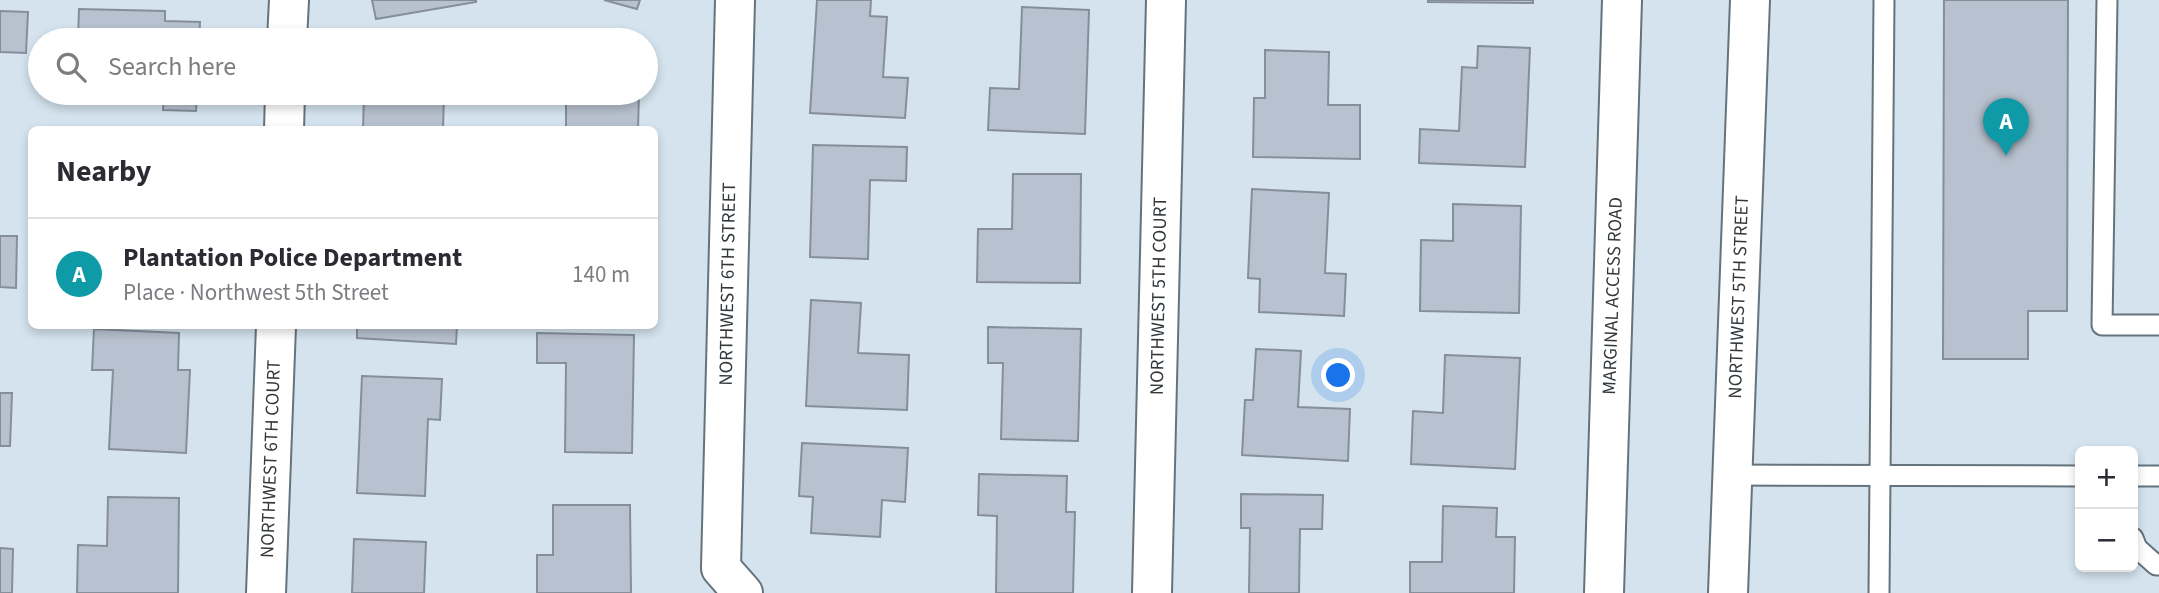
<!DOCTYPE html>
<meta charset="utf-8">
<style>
body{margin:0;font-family:"Source Sans 3",sans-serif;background:#f2f2f3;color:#2b2b33}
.controls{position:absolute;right:21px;bottom:21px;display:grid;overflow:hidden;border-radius:10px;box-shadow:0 4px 10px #0003}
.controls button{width:63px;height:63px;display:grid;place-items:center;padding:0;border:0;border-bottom:2px solid #e1e1e2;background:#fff;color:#2b2b33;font:35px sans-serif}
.you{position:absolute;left:1339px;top:376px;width:24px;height:24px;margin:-18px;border:5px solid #fff;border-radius:50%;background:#1a73e8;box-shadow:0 0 0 10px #1a73e833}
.badge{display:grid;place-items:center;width:46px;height:46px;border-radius:50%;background:#0b8043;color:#fff;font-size:23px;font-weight:700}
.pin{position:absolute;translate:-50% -58px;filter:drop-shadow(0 2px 4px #0008)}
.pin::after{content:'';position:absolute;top:37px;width:24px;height:21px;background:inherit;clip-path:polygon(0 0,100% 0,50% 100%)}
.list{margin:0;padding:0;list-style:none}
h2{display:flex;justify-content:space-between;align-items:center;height:91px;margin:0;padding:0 28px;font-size:30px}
h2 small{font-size:23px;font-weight:400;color:#7c7c81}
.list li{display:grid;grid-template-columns:46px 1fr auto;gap:21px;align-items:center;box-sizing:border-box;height:112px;padding:0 28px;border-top:2px solid #e1e1e2}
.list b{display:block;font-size:26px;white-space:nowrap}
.list p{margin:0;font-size:23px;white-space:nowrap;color:#7c7c81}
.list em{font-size:23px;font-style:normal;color:#7c7c81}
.icon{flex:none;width:38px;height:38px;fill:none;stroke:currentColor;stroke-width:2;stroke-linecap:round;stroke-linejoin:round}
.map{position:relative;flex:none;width:2159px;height:593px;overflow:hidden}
.search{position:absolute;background:#fff;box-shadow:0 4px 10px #0003;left:28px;top:28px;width:630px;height:77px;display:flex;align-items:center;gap:18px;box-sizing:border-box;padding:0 24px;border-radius:38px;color:#7c7c81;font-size:26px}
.panel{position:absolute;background:#fff;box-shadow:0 4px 10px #0003;left:28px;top:126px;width:630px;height:203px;border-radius:10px}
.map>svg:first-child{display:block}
.building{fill:#b8c1cf;stroke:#858e9b;stroke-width:2}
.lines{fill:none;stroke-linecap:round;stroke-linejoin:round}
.lane-casing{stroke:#65737c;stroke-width:23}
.street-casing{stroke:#65737c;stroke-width:42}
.secondary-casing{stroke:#65737c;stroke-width:42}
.lane{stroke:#fff;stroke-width:19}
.street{stroke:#fff;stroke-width:38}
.secondary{stroke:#fff;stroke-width:38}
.labels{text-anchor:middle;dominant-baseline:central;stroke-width:5;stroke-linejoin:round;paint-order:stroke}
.street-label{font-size:19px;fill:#32383c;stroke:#fff}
</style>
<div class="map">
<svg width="2159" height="593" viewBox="0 0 2159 593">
<rect width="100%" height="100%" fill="#d4e3ee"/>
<g class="building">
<polygon points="372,0 476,0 476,2 376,19"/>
<polygon points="604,0 640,0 637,9"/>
<polygon points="817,0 871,0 870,16 887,17 883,77 908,78 905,118 810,113"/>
<polygon points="1428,0 1533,0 1533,3 1428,2"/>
<polygon points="1944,0 2068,0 2067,311 2028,311 2028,359 1943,359"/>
<polygon points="1022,7 1089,10 1085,134 988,130 990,88 1019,89"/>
<polygon points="79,9 165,11 165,21 200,22 199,40 78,40"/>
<polygon points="0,11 28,12 26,53 0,52"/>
<polygon points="550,36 640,37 640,40 550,40"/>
<polygon points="1478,46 1530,48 1525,167 1419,163 1420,129 1459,131 1462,67 1477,68"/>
<polygon points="1265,50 1329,52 1328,105 1360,105 1360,159 1253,157 1254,98 1265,98"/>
<polygon points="164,93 197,93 196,111 163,110"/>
<polygon points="364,93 444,93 443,130 363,130"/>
<polygon points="566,93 639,93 638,130 566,130"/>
<polygon points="813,145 907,147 906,181 870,180 868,259 810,257"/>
<polygon points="1013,174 1081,174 1080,283 977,282 978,229 1012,229"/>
<polygon points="1252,189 1329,193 1325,273 1346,274 1344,316 1259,312 1260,279 1248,278"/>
<polygon points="1453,204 1521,206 1519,313 1420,311 1421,240 1453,241"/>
<polygon points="0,236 17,236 16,288 0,287"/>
<polygon points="811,300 861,303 858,353 909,355 907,410 806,406"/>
<polygon points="357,326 457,326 456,344 357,338"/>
<polygon points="988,327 1081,329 1078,441 1001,439 1003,363 988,363"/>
<polygon points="94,329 179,333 178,370 190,370 186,453 109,449 113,370 92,370"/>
<polygon points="537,333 634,335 632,453 565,452 566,363 537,363"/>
<polygon points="1256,349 1301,351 1298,407 1350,409 1348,461 1242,455 1245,400 1253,400"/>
<polygon points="1445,355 1520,358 1515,469 1411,464 1413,411 1443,413"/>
<polygon points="362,376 442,379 440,420 428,419 425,496 357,493"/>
<polygon points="0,393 12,393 10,446 0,446"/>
<polygon points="802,443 908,448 905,502 882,500 880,537 811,533 813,497 799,496"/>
<polygon points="979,474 1067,476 1066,512 1075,512 1073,593 996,593 997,516 978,515"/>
<polygon points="1241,494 1323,495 1322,529 1300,529 1299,593 1249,593 1250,528 1241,528"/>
<polygon points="108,497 179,498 178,593 77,593 78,545 107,546"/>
<polygon points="553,505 630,505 631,593 537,593 537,555 553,555"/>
<polygon points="1443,506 1497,508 1496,537 1515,537 1514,593 1410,593 1410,562 1442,562"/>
<polygon points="354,539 426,542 424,593 352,593"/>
<polygon points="0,548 13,549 12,593 0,593"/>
</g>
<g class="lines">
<defs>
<g id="lane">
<polyline points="2107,0 2102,325 2159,325"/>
<polyline points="1733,475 2080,476"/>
<polyline points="2133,476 2159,476"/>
<polyline points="2133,538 2137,548 2156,565 2159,565"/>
<polyline points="1879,593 1884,0"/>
</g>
<g id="street">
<polyline points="735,0 721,568 743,593"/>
<polyline points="287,40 289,0"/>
<polyline points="284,130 285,93"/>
<polyline points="266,593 276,326"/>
<polyline points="1152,593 1166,0"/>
<polyline points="1604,593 1622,0"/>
</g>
<polyline id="secondary" points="1728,593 1750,0"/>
</defs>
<use href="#lane" class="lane-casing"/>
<use href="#street" class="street-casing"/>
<use href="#secondary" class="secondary-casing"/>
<use href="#lane" class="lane"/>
<use href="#street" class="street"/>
<use href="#secondary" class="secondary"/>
</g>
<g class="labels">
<g class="street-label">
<text transform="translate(728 284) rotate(-89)">NORTHWEST 6TH STREET</text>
<text transform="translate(1159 296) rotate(-89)">NORTHWEST 5TH COURT</text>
<text transform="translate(1613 296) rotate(-88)">MARGINAL ACCESS ROAD</text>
<text transform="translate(1739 297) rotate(-88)">NORTHWEST 5TH STREET</text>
<text transform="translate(271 459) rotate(-88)">NORTHWEST 6TH COURT</text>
</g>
</g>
</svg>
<div class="controls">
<button>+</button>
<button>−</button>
</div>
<div class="you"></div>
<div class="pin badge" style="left:2006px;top:156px;background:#0f9aa8">A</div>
<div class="search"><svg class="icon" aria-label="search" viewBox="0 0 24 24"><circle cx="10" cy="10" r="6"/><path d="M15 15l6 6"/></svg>Search here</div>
<section class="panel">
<h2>Nearby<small></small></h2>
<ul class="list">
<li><span class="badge" style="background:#0f9aa8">A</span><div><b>Plantation Police Department</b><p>Place · Northwest 5th Street</p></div><em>140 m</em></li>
</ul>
</section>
</div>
